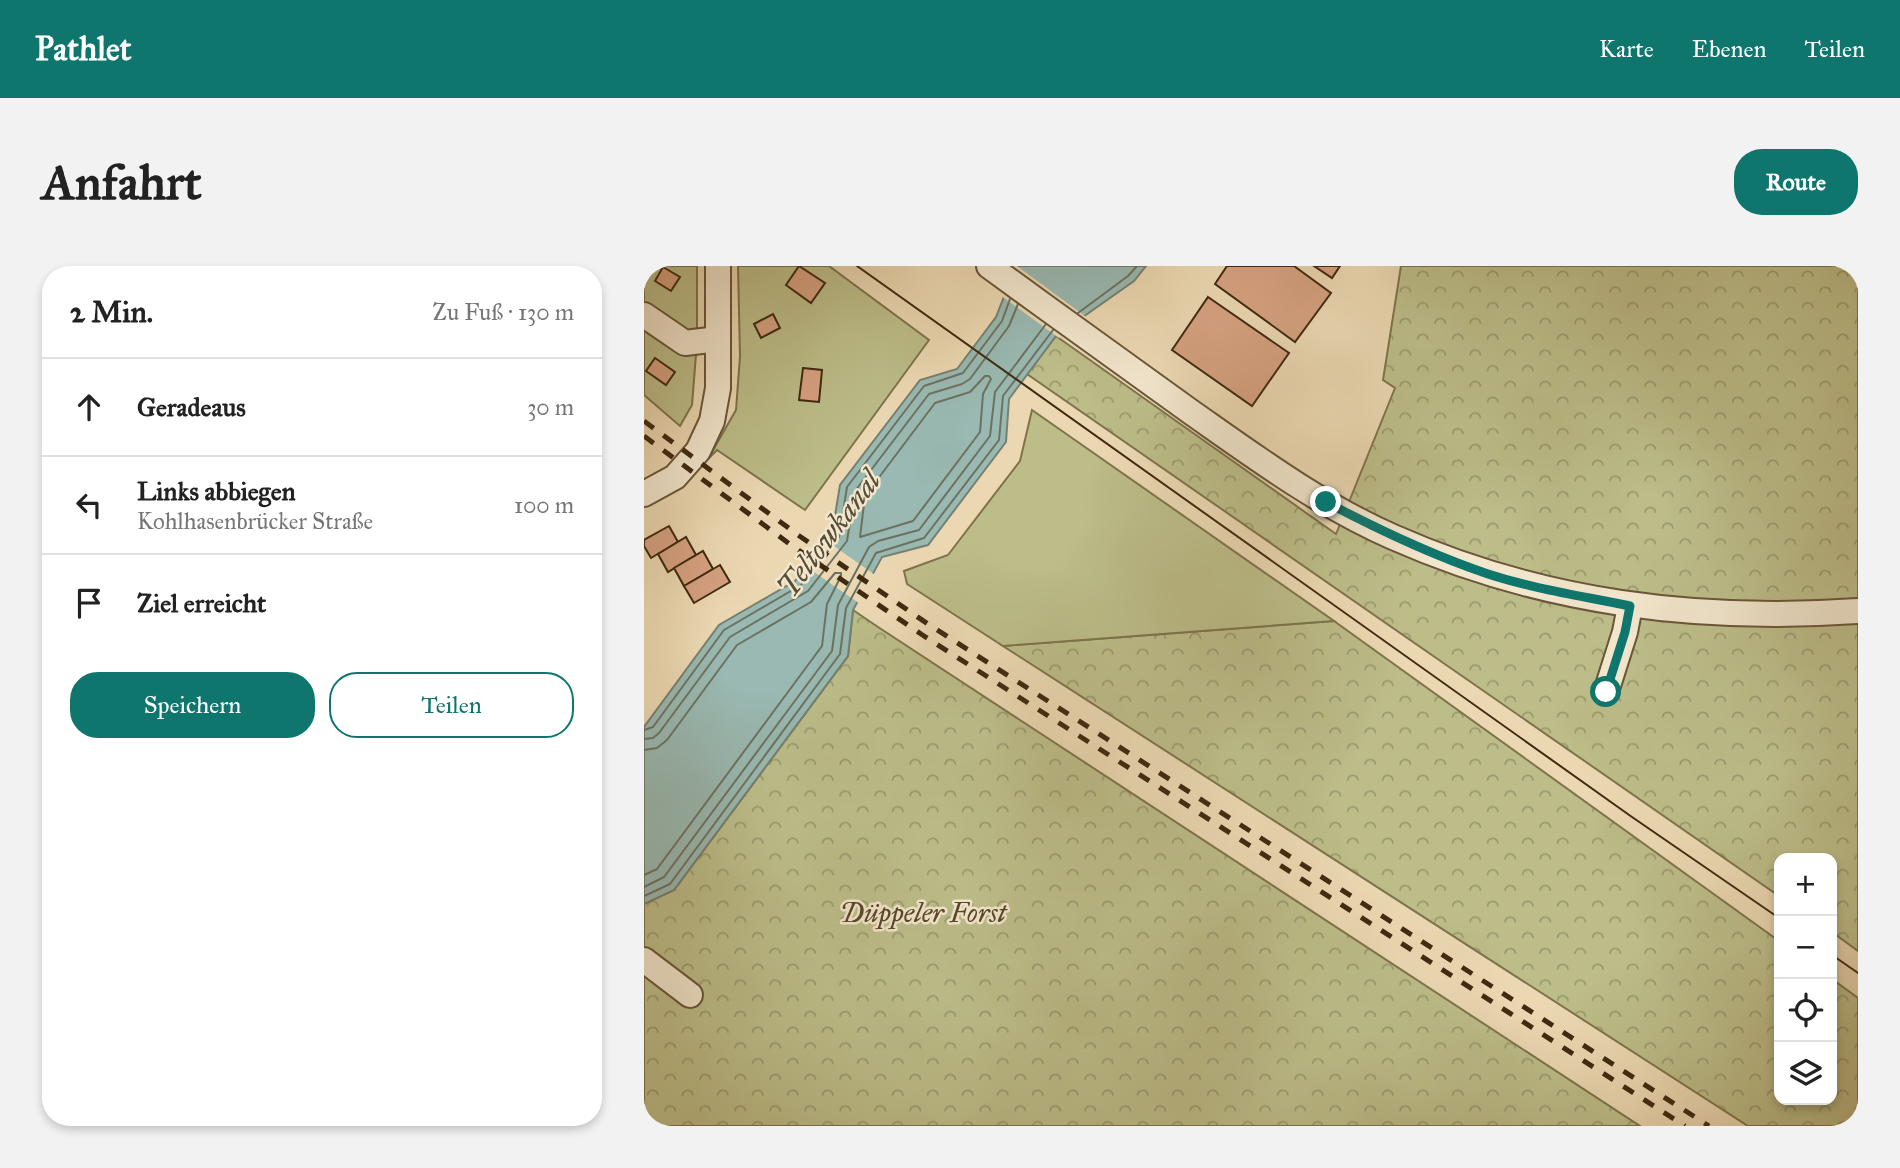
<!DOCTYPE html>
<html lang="de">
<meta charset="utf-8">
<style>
body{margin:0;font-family:"IM FELL Great Primer",serif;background:#f2f2f2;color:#222}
.controls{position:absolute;right:21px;bottom:21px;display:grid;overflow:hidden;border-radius:14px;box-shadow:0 4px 10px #0003}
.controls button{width:63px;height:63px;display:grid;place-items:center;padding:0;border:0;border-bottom:2px solid #e0e0e0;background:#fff;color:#222;font:35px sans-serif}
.stop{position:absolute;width:21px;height:21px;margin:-16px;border:5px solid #0f766e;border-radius:50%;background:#fff}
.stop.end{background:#0f766e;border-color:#fff;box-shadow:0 2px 7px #0008}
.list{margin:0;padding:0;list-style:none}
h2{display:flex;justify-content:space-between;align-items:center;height:91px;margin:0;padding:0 28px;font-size:30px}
h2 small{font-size:23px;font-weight:400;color:#767676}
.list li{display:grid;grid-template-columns:46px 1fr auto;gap:21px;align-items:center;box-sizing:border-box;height:98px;padding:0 28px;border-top:2px solid #e0e0e0}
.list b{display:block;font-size:26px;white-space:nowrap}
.list p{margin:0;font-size:23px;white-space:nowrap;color:#767676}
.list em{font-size:23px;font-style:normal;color:#767676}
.actions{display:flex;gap:14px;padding:21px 28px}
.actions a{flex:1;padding:16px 0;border:2px solid #0f766e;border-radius:28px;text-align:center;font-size:24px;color:#0f766e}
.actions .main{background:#0f766e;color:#fff}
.icon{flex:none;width:38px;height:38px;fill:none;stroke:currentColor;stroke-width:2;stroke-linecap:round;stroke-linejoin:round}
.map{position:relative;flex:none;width:1214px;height:860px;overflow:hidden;border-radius:28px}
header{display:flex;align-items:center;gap:42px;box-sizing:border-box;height:98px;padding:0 35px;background:#0f766e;color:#fff}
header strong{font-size:33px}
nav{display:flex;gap:38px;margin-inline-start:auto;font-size:24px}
.intro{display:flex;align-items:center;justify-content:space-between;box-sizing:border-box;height:168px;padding:0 42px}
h1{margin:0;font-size:49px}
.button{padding:18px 32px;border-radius:28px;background:#0f766e;color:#fff;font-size:24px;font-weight:700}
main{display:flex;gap:42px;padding:0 42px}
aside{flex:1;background:#fff;border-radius:28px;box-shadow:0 4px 10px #0003}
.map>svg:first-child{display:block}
.forest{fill:url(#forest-crowns);stroke:#7e744c;stroke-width:2}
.garden{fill:#bcbd89;stroke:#7e744c;stroke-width:2}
.water{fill:#99b9b2;stroke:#758071;stroke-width:2}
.pier{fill:#ebd8b2}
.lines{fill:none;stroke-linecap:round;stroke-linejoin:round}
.shore{stroke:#6c7261;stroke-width:2}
.building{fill:#d6a181;stroke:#3f2a10;stroke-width:2}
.minor-casing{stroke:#6a5638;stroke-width:28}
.minor{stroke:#f2e6cd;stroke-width:24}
.tram{stroke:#3f2a10;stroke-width:2}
.rail{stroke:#3f2a10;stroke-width:5;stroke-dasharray:12 12;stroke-linecap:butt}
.route{stroke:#0f766e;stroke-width:9}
.labels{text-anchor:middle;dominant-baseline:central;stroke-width:5;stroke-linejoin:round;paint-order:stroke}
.park-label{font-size:28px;font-style:italic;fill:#584728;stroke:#f2e6cd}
.water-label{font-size:30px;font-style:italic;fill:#564e38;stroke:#f2e6cd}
</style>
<header>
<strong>Pathlet</strong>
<nav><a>Karte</a><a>Ebenen</a><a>Teilen</a></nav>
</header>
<div class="intro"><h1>Anfahrt</h1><a class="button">Route</a></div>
<main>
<aside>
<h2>2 Min.<small>Zu Fuß · 130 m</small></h2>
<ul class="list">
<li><svg class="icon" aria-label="ahead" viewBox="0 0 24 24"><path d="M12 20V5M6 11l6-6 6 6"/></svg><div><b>Geradeaus</b></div><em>30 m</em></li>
<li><svg class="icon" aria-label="left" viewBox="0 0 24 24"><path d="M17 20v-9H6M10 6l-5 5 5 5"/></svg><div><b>Links abbiegen</b><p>Kohlhasenbrücker Straße</p></div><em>100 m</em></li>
<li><svg class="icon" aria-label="arrive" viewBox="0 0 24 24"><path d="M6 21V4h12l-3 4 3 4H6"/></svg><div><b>Ziel erreicht</b></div></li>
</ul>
<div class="actions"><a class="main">Speichern</a><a>Teilen</a></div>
</aside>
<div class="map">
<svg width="1214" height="860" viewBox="0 0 1214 860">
<defs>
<pattern id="forest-crowns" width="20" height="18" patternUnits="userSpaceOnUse" patternTransform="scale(1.75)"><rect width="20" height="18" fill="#bcbd89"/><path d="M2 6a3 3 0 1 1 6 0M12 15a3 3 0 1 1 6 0" fill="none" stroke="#9a9a6f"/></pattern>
</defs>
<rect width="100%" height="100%" fill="#ebd8b2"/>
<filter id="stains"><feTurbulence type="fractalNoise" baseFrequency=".00286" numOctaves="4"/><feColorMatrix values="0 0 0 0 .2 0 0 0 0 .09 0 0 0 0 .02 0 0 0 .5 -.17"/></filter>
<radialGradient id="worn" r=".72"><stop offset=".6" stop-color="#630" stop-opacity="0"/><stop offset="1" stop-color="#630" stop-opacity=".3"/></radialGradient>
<g class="forest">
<polygon points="757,0 1214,0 1214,685 1188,666 1188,592 1135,592 1135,630 383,108 412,70 692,268 751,122 739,114"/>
<polygon points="209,344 234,361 996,860 0,860 0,638 30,624 204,390"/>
<polygon points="690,355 1135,675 1135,834 1188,834 1188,713 1214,732 1214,860 1104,860 359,380"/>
</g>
<g class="garden">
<polygon points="0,0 53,0 53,76 48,139 36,160 0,129"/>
<polygon points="94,0 185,0 285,74 161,244 73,184 64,193 92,144 96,90"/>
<polygon points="388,144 690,355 359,380 263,318 260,305 304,289 376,195"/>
</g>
<polygon class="water" points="372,0 502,0 490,15 412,70 365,133 362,176 284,279 238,291 209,344 204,390 30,624 0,638 0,461 75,359 151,315 188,268 196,219 276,114 313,103 352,51"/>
<g class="pier">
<polygon points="368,0 373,0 445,53 415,72 356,29"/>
<polygon points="180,273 231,309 216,338 160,299"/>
</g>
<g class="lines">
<g class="shore">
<polyline points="434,47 484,10 493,0"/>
<polygon points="341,110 345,110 347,113 339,128 336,166 269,255 216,271 221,230 291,137 326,126"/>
<polyline points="0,464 9,461 80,364 157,319 195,271 203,221 280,120 319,107 358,55 366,33"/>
<polyline points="0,473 9,472 15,467 86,371 164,325 203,275 211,225 285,128 318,118 326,113 365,60 374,38"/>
<polyline points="0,484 13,482 23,474 93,379 167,336 191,307 197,307 197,310 183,338 178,380 13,603 0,609"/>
<polyline points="0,621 20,611 188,385 194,339 225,281 234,275 275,264 346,170 351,126 402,58"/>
<polyline points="0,630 26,618 196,388 202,342 232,287 280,272 355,174 359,130 409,64"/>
</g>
</g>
<g class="building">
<polygon points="155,0 181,17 167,37 142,19"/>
<polygon points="583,0 650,0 687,27 651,76 571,18"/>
<polygon points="670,0 696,0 688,12"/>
<polygon points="19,1 36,11 27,25 11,15"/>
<polygon points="564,31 645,87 608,140 528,84"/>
<polygon points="129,48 136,62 117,72 110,58"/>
<polygon points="11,92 31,106 22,119 2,105"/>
<polygon points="159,102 178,104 175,136 155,134"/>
<polygon points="25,260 34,276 7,292 0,280 0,274"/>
<polygon points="42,271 52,289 24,306 14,288"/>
<polygon points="59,285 69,303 40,320 30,302"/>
<polygon points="76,299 86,316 50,337 40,320"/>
</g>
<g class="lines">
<defs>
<g id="minor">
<path d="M 345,0 C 412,49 479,97 547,146 C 611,191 676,239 749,271 C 898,337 1052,356 1214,345"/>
<polyline points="0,49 41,77 74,73"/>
<polyline points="0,228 31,211 54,185 68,155 74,122 74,0"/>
<polyline points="962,426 981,366 986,340"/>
<polyline points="0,694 46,729"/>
</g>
</defs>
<use href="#minor" class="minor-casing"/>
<use href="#minor" class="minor"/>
<g class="tram">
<polyline points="213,0 988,551 1135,652"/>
<polyline points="1188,689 1214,707"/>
</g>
<g class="rail">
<polyline points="0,155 154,269 284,358 1065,860"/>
<polyline points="0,170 147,279 277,368 1041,860"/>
</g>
</g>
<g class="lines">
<path class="route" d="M 682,236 C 735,264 788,289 844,308 C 890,323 938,330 986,340 L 981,366 L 962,426"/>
</g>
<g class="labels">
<g class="park-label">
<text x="279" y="646">Düppeler Forst</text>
</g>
<g class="water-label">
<text transform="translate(185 268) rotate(-53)">Teltowkanal</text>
</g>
</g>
<rect width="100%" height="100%" filter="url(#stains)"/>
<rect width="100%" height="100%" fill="url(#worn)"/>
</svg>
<div class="controls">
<button>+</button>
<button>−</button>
<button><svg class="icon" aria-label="locate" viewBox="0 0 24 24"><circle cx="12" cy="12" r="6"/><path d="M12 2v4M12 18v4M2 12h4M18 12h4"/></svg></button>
<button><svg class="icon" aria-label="layers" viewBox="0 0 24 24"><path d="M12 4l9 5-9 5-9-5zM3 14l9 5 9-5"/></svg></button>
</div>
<div class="stop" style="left:962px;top:426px"></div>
<div class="stop end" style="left:682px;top:236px"></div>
</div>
</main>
